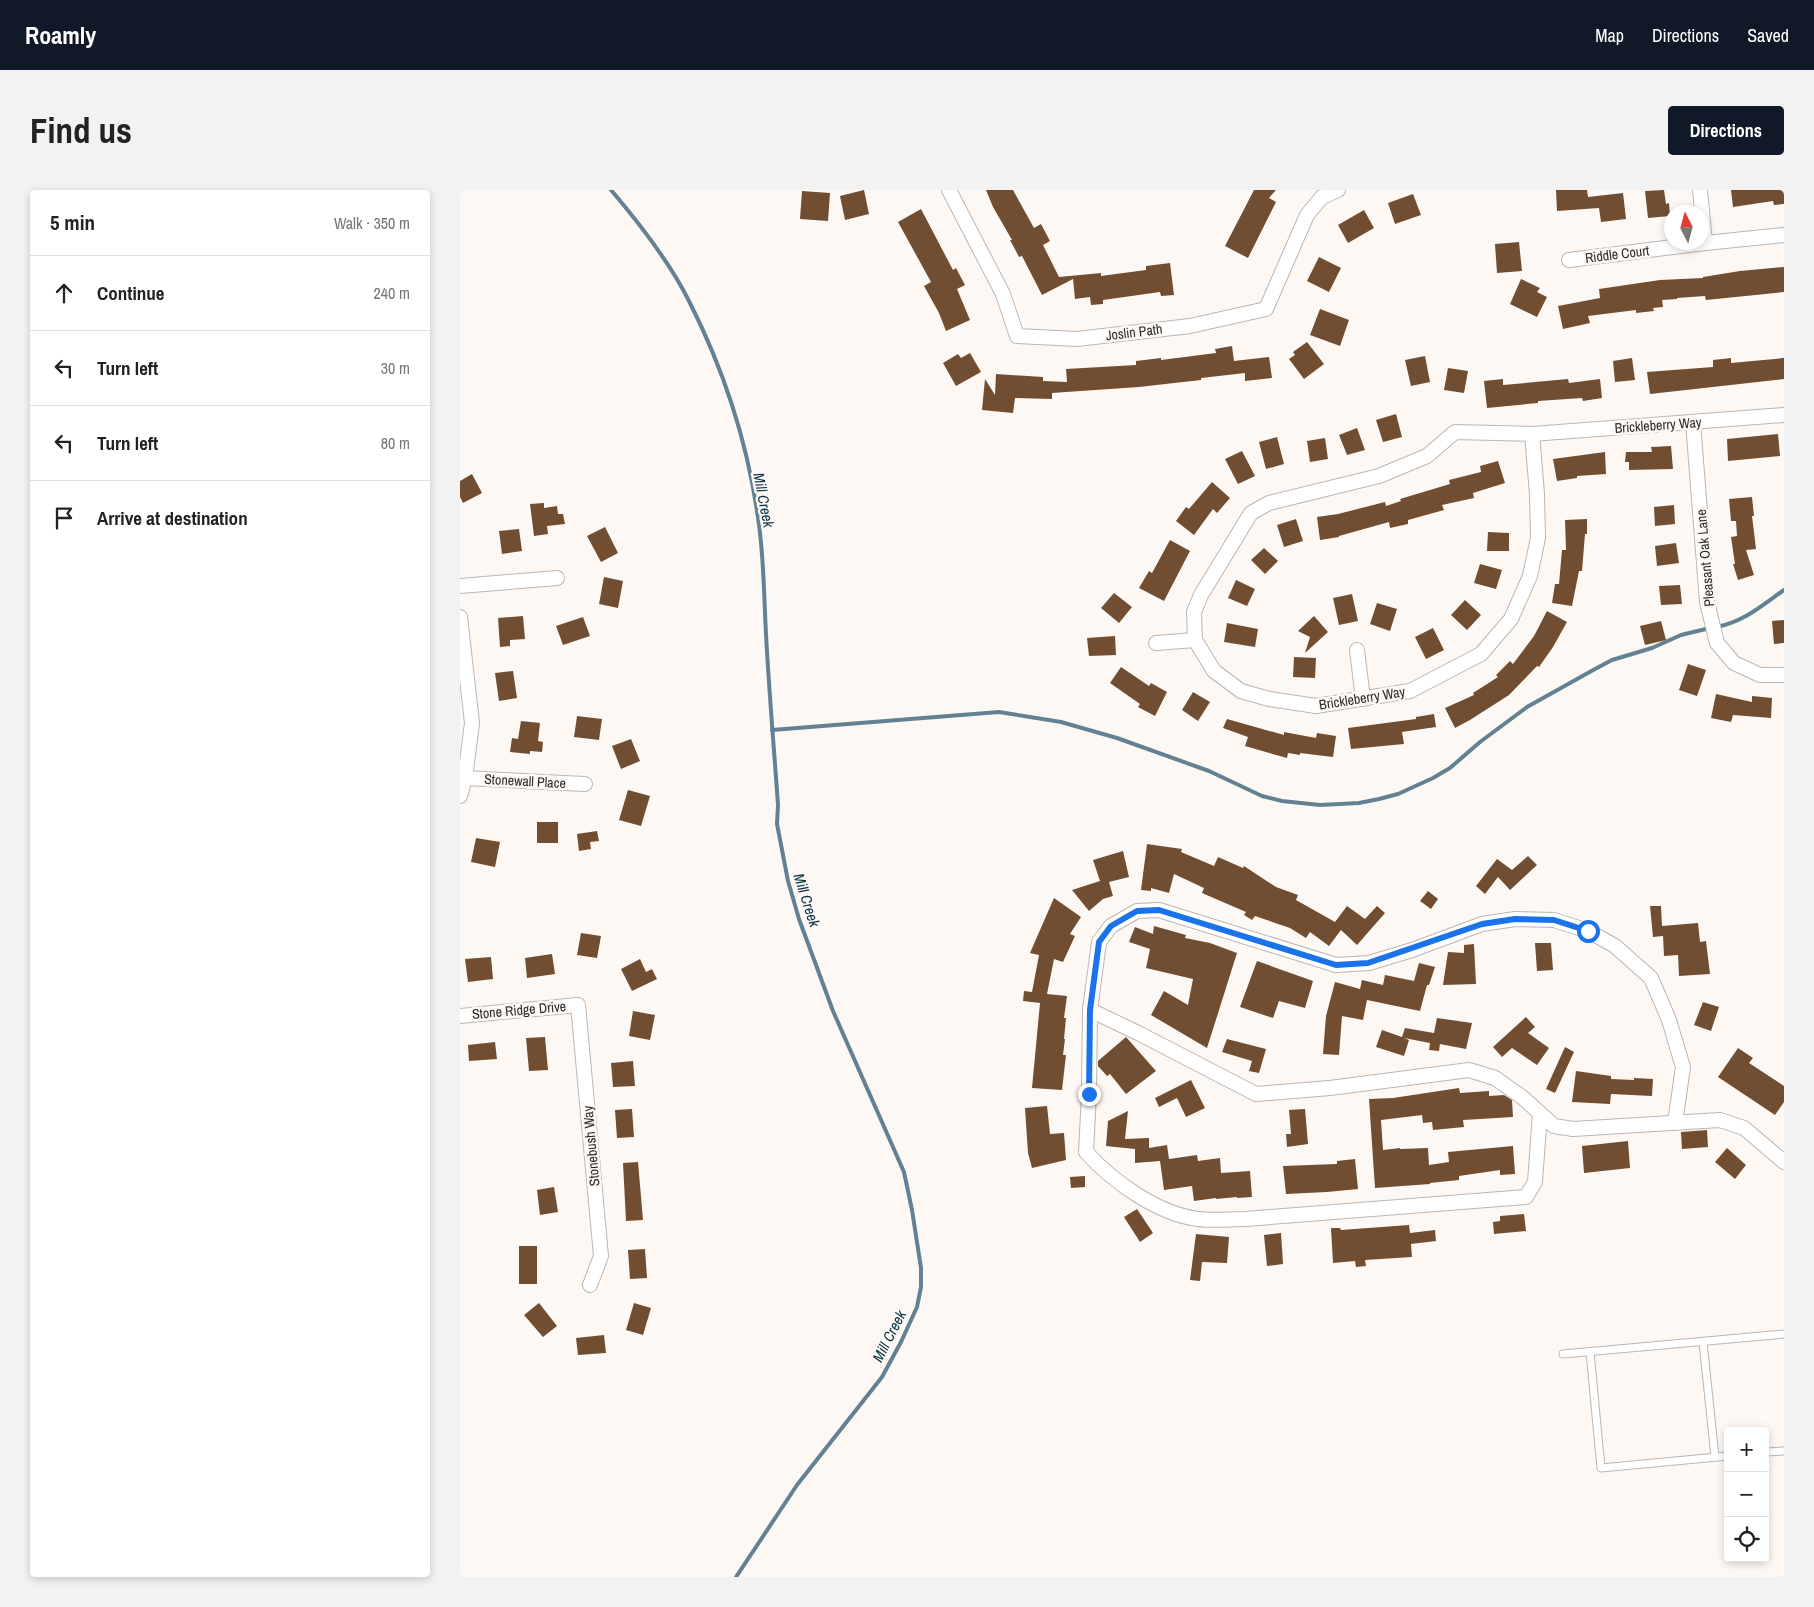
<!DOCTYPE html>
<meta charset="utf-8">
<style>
body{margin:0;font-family:"Archivo Narrow",sans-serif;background:#f2f2f2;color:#222}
.controls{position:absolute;right:15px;bottom:15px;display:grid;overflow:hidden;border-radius:5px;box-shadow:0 2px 8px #0003}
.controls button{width:45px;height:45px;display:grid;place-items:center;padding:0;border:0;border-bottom:1px solid #e0e0e0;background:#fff;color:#222;font:25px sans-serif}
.compass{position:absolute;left:1204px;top:15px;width:45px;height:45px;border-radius:50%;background:#fff;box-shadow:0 2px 8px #0003;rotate:354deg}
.stop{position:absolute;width:15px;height:15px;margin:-11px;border:4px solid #1a73e8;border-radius:50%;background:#fff}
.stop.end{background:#1a73e8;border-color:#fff;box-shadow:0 1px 5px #0008}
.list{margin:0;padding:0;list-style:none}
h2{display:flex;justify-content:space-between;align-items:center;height:65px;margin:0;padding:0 20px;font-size:21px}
h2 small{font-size:16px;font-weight:400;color:#767676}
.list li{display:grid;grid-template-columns:32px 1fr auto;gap:15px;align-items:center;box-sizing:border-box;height:75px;padding:0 20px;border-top:1px solid #e0e0e0}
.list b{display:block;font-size:19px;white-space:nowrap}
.list em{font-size:16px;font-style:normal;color:#767676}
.icon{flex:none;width:28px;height:28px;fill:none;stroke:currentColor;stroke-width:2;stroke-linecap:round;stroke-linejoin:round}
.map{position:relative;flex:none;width:1324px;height:1387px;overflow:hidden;border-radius:5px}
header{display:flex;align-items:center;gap:30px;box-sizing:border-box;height:70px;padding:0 25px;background:#111827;color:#fff}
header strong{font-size:24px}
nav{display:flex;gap:28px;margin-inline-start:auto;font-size:18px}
.intro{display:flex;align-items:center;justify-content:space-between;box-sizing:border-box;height:120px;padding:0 30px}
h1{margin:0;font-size:35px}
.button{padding:12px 22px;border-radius:5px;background:#111827;color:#fff;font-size:18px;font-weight:700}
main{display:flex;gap:30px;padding:0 30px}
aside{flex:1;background:#fff;border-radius:5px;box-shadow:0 2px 8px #0003}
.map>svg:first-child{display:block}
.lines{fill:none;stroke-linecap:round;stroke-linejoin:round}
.stream{stroke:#628294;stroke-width:4}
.building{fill:#714e31}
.service-casing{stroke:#bcb6b3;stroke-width:9}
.minor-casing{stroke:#bcb6b3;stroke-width:16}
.service{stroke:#fff;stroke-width:7}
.minor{stroke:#fff;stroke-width:14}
.route{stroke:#1a73e8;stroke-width:6}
.labels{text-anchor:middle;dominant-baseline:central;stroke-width:5;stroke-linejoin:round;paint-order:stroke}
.street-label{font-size:14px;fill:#2e2c2a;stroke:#fef8f5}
.water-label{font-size:15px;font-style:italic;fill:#073144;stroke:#fef8f5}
</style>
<header>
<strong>Roamly</strong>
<nav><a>Map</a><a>Directions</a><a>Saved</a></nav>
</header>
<div class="intro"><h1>Find us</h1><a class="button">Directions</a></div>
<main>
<aside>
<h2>5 min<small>Walk · 350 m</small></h2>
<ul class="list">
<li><svg class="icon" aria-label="ahead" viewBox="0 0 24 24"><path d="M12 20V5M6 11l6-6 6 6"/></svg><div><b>Continue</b></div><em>240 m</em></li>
<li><svg class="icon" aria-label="left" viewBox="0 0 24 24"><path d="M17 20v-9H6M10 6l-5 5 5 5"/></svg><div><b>Turn left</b></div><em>30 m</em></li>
<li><svg class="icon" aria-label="left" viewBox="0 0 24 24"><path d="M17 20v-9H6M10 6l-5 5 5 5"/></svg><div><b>Turn left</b></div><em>80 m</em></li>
<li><svg class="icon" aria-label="arrive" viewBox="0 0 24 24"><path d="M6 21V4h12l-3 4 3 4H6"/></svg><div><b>Arrive at destination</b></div></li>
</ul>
</aside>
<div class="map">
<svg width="1324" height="1387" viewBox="0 0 1324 1387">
<rect width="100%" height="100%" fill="#fef8f5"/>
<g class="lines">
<g class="stream">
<path d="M 151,0 C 180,34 209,71 229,111 C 264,180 289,258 299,335 C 304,371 304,408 306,444 C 309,501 314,558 318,615 L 317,634 L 328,691 L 339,729 L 373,821 L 444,982 L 452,1020 L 461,1078 L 461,1097 L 457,1117 L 441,1152 L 422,1187 L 337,1295 L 276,1387"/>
<path d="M 1257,437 C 1285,431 1301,416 1324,400"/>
<polyline points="312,540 539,522 601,532 657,548 749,581 802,606 822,611 860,615 899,613 919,609 938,604 973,588 990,578 1020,552 1067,517 1135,479 1152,470 1192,458 1221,445 1250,438"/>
</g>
</g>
<g class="building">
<polygon points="404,0 409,24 385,30 380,6"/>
<polygon points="526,0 553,0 574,38 581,34 590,51 583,55 599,87 641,83 641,86 686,80 686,76 710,73 714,105 701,106 700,102 643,110 643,114 631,115 630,107 615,109 613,89 582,105 562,66 559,67 550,50 552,50 533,17"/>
<polygon points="794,0 816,0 809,8 816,12 788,68 765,56"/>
<polygon points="1096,0 1127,0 1128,7 1163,3 1166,29 1141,32 1139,18 1097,21"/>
<polygon points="1204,0 1206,14 1209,13 1210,26 1188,28 1185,1"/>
<polygon points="1271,0 1324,0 1324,14 1314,15 1313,11 1273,17"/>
<polygon points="342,1 370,3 368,31 340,29"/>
<polygon points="953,4 961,25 935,34 928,13"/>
<polygon points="461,19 493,80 496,78 505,95 497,99 510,130 486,141 479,123 464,96 471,92 438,32"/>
<polygon points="904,20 914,38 888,53 878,35"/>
<polygon points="1059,52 1062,81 1037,83 1035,54"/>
<polygon points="859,67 881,78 869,102 847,91"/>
<polygon points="1324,77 1324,102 1246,110 1245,106 1217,108 1217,109 1202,110 1203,117 1193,118 1194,121 1176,123 1176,120 1128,126 1130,133 1103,139 1098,116 1140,108 1139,99 1200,90 1243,88 1243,87 1280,81"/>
<polygon points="1061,89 1080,98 1077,102 1087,107 1077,127 1050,114"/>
<polygon points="860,119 889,130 880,156 850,145"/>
<polygon points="847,152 864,174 844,189 829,169 835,165 833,162"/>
<polygon points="772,156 774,171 809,167 812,188 785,191 785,183 741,188 741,190 679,197 592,203 592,209 555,208 553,223 522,220 525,189 535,205 536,184 583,187 583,191 607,192 606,179 676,175 676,171 701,168 701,170 756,163 755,159"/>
<polygon points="510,163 521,182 496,196 483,173 498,164 501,168"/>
<polygon points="965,166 970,192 951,196 945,170"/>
<polygon points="1172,168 1175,190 1155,192 1153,171"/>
<polygon points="1271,168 1271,173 1324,168 1324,189 1190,204 1187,182 1253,177 1253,170"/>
<polygon points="988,178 1008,181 1004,203 984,200"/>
<polygon points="1043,189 1043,195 1108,189 1109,193 1140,189 1142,208 1123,211 1122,208 1078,211 1078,213 1027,218 1024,191"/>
<polygon points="936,224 942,247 923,252 916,230"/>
<polygon points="897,238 905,260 887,265 879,245"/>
<polygon points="1318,244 1320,266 1268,271 1267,249"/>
<polygon points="817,247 824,274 806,279 799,252"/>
<polygon points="865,248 868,269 850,272 847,251"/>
<polygon points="1211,256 1213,279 1169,280 1169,272 1165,272 1166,262 1192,262 1191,257"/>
<polygon points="782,261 795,286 778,294 765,269"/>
<polygon points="1145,262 1146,284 1117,286 1117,288 1097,291 1093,269"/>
<polygon points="1038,271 1045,293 1013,303 1014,308 982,315 984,320 948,330 948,334 930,338 929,332 879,346 879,347 860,350 857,327 878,324 925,312 926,316 941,311 940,309 990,294 989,290 1021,282 1020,276"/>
<polygon points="12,284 22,303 3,313 0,307 0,291"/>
<polygon points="752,292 770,308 757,323 753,319 734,345 716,331 726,317 729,319"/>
<polygon points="1292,307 1294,326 1292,326 1296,359 1286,360 1294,385 1278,390 1273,374 1275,374 1271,347 1277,346 1276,331 1271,331 1269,309"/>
<polygon points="84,313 84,318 97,316 98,324 103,324 105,334 87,336 88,344 74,346 70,314"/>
<polygon points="1214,315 1215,334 1195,336 1194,317"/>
<polygon points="836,329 843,351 824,357 817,335"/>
<polygon points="1127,329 1127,344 1125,344 1122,381 1119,381 1112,416 1092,413 1095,394 1099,394 1102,360 1106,360 1105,330"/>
<polygon points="145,337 158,363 141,372 127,346"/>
<polygon points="59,339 62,361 42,364 39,341"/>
<polygon points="1028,342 1049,343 1049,361 1027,361"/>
<polygon points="710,350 730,361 704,411 679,398 689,381 692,383"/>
<polygon points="1216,353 1219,373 1197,376 1195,356"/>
<polygon points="804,358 818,371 805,384 791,370"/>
<polygon points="1020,374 1042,380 1036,399 1014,393"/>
<polygon points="144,387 163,391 158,418 139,414"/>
<polygon points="776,390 795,399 787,416 768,408"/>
<polygon points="1220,395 1222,414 1201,415 1199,396"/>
<polygon points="654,403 672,417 659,433 641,418"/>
<polygon points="892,404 898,431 879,435 873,408"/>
<polygon points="1005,410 1021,425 1007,440 991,425"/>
<polygon points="917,413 937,419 930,441 910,434"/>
<polygon points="1087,421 1107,432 1093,457 1079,477 1077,476 1049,505 1010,530 995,538 985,518 1014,505 1013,503 1038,487 1036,485 1050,471 1053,474 1074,446"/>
<polygon points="63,426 65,449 50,450 50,456 40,457 38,428"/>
<polygon points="854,426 868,442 845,463 850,447 838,441"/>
<polygon points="123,427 130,446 103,455 96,436"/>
<polygon points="1324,430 1324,453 1314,454 1312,431"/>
<polygon points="1201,431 1206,450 1185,455 1180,436"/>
<polygon points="767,433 798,439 795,457 764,452"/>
<polygon points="973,438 984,460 966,469 955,447"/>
<polygon points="655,446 656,465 629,466 627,448"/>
<polygon points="834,467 856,468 855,488 833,487"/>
<polygon points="1228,474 1246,480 1237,506 1219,500"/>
<polygon points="661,477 689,496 691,493 707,502 695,526 678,517 680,514 650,493"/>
<polygon points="53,481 57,508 39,511 35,483"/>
<polygon points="733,502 750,512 738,531 722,520"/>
<polygon points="1256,504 1292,512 1292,506 1312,508 1311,528 1273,525 1271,532 1251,528"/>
<polygon points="974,524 976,537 942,542 944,554 891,559 888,538 956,529 956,527"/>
<polygon points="117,526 142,529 139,550 114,547"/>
<polygon points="767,529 824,545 824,542 856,548 857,543 876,546 873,567 840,563 840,565 828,563 827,568 785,556 788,547 763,538"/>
<polygon points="61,531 80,533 78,551 83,552 82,562 70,561 70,564 50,562 52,548 58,549"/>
<polygon points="171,549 180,571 161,579 152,556"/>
<polygon points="168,600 190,606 181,636 159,630"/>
<rect x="77" y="632" width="21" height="21"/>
<polygon points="137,641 139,651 130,652 131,659 119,661 117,644"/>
<polygon points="16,648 40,652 35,677 11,672"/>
<polygon points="687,654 722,659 721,662 754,676 758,667 783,678 784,676 816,697 838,705 836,710 875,732 887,716 905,729 917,716 925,723 897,755 881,740 869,756 850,742 846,748 830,738 795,726 792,730 784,725 786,722 742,703 744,698 714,684 709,703 691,698 691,701 681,700"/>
<polygon points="663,661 669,687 649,692 653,706 643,709 629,721 612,700 640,691 633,670"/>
<polygon points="1068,666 1077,675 1050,700 1038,687 1025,704 1016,696 1037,669 1052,680"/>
<polygon points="968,701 978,709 971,719 960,711"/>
<polygon points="594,708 621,727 610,744 615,746 603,772 594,769 587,804 607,806 604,828 606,828 604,849 605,849 603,865 606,865 602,900 572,898 580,813 563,811 564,801 572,802 579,765 570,763"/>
<polygon points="1190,716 1201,716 1202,736 1238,733 1240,752 1246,751 1250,784 1219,786 1218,765 1204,766 1203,746 1193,747"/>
<polygon points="694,736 726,745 725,748 750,753 777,763 747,858 691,825 704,801 728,815 733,789 686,778 690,759 669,752 675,737 693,744"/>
<polygon points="121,743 141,746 137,768 117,765"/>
<polygon points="1075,753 1091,753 1093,780 1077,781"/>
<polygon points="1014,754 1016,794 983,795 988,762 1004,763 1004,755"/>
<polygon points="92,764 95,784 67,788 65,768"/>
<polygon points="31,767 33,789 8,792 5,769"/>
<polygon points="180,769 186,782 192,779 197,789 172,801 161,779"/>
<polygon points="797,771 853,791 845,818 819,811 813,828 780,817"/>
<polygon points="959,773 975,777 969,795 967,795 960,821 907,810 903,830 882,826 879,865 863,864 866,826 875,792 900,799 902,790 923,795 925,785 954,791"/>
<polygon points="1243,812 1259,817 1251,841 1234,835"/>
<polygon points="173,821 195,825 190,850 169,846"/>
<polygon points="1066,827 1075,837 1068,843 1089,858 1077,875 1052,858 1042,867 1033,857"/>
<polygon points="977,828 1012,833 1006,859 980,854 979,861 969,860 970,853 944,848 949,850 944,866 916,857 922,840 942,847 945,838 974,843"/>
<polygon points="85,847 88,880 69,881 66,848"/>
<polygon points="666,847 696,881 666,904 650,884 647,886 638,876 638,871"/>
<polygon points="767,849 806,859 799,883 789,881 792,871 762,862"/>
<polygon points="35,852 37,869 9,871 8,855"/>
<polygon points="1105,857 1114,862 1095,903 1086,899"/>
<polygon points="1278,858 1293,868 1289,873 1324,896 1324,912 1315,925 1258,887"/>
<polygon points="173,871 175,896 153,897 151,873"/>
<polygon points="1116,881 1151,886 1151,889 1174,890 1174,888 1193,889 1192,906 1151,904 1150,914 1112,912"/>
<polygon points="731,890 745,918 726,927 717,908 699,917 695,908"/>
<polygon points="999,898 1000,903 1029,901 1029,906 1044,905 1052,910 1053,927 1003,930 1004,937 973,940 972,932 963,933 962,925 921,930 923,960 940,958 940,959 968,958 969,975 989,972 988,962 1053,956 1055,984 1040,985 1040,980 999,986 999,990 970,993 970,994 915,998 909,909 933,908"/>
<polygon points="587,916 590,944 604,943 606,970 572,978 568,963 565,918"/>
<polygon points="172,919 174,947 157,948 155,920"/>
<polygon points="845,919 848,954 827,957 826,944 831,944 829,920"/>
<polygon points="668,921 665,949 689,948 689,958 707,955 709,969 737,965 738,971 760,968 761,983 790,981 792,1007 777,1008 777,1007 756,1009 756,1008 734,1011 732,996 704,1000 700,971 675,973 675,959 646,956 648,931"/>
<polygon points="1247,940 1248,957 1222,959 1221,942"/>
<polygon points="1168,951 1170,978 1124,983 1122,956"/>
<polygon points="1267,958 1286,975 1275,989 1255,972"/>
<polygon points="895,969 898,999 867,1002 826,1004 823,976 877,974 877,971"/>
<polygon points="178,972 183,1030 166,1031 163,973"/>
<polygon points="625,986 625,997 611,998 610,987"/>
<polygon points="94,997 98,1022 80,1025 77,1000"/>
<polygon points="677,1019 693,1043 680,1052 664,1027"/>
<polygon points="1064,1024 1066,1041 1034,1044 1033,1032 1040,1031 1040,1026"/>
<polygon points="949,1035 950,1043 975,1040 976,1051 951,1054 952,1067 905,1070 906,1076 896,1077 895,1071 873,1073 871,1038 880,1038 881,1040"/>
<polygon points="821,1043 823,1074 807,1076 804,1045"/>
<polygon points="736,1044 769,1047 767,1073 742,1072 740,1091 730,1090"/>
<rect x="59" y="1056" width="18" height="38"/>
<polygon points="185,1059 187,1088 170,1089 168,1060"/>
<polygon points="79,1113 97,1136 83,1147 64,1125"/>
<polygon points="174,1113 191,1118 183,1145 166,1140"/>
<polygon points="144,1145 146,1163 118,1165 116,1148"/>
</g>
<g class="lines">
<defs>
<g id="service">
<polyline points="1243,1152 1255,1267"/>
<polyline points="1130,1162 1141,1278 1268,1266"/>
<polyline points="1103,1164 1324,1144"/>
<polyline points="1305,1262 1324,1261"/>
</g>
<g id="minor">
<polyline points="489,0 543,104 557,146 617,149 730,136 806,119 847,25 862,7 878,0"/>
<polyline points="1240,0 1245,53"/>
<polyline points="1109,70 1245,53 1324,45"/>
<polyline points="1233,232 1247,412 1257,453 1274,473 1300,485 1324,485"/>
<polygon points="995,242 1072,244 1077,304 1078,348 1070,386 1051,429 1021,464 950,501 856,516 809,509 781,501 754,481 735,450 734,422 741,405 791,323 809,313 919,286 967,266"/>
<polyline points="1072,244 1324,225"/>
<polyline points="0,396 97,388"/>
<polyline points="0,427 12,533 5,588 0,606"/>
<polyline points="696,453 735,450"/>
<polyline points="897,460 903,509"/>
<polyline points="5,588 125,594"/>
<polyline points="630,820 678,843 796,904 870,898 1009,880 1035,888 1062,907 1094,936 1113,939 1260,930 1284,938 1324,972"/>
<polyline points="0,826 118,815 141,1066 130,1095"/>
<path d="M 1080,923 L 1075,992 L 1066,1007 L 785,1029 C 770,1029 754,1031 738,1029 C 698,1024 653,992 626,962 L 629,904 L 630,820 L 639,752 L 651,736 L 677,721 L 699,720 L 876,775 L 909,773 L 952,760 L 1022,734 L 1055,729 L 1094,730 L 1128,741 L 1155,756 L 1191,788 L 1209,830 L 1223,877 L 1215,933"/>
</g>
</defs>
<use href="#service" class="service-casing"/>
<use href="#minor" class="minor-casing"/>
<use href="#service" class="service"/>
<use href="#minor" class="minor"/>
</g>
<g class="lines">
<polyline class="route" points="629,904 630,820 639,752 651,736 677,721 699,720 876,775 908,773 1022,734 1055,729 1094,730 1128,741"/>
</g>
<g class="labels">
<g class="street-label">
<text transform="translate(1157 64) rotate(-7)">Riddle Court</text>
<text transform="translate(674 142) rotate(-7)">Joslin Path</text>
<text transform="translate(1198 235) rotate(-4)">Brickleberry Way</text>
<text transform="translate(1245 368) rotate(-95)">Pleasant Oak Lane</text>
<text transform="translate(902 508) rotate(-9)">Brickleberry Way</text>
<text transform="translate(65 591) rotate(3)">Stonewall Place</text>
<text transform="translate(59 820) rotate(-5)">Stone Ridge Drive</text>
<text transform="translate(131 956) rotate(-95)">Stonebush Way</text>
</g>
<g class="water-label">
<text transform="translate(304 310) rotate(79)">Mill Creek</text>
<text transform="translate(347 710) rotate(72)">Mill Creek</text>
<text transform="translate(429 1146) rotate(-63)">Mill Creek</text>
</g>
</g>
</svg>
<div class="controls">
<button>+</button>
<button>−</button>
<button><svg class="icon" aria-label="locate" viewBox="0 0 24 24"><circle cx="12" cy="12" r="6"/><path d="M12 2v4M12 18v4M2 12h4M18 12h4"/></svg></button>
</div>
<svg class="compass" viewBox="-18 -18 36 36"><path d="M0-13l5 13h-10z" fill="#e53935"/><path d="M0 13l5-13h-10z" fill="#767676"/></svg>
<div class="stop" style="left:1128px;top:741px"></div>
<div class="stop end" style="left:629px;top:904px"></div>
</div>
</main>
